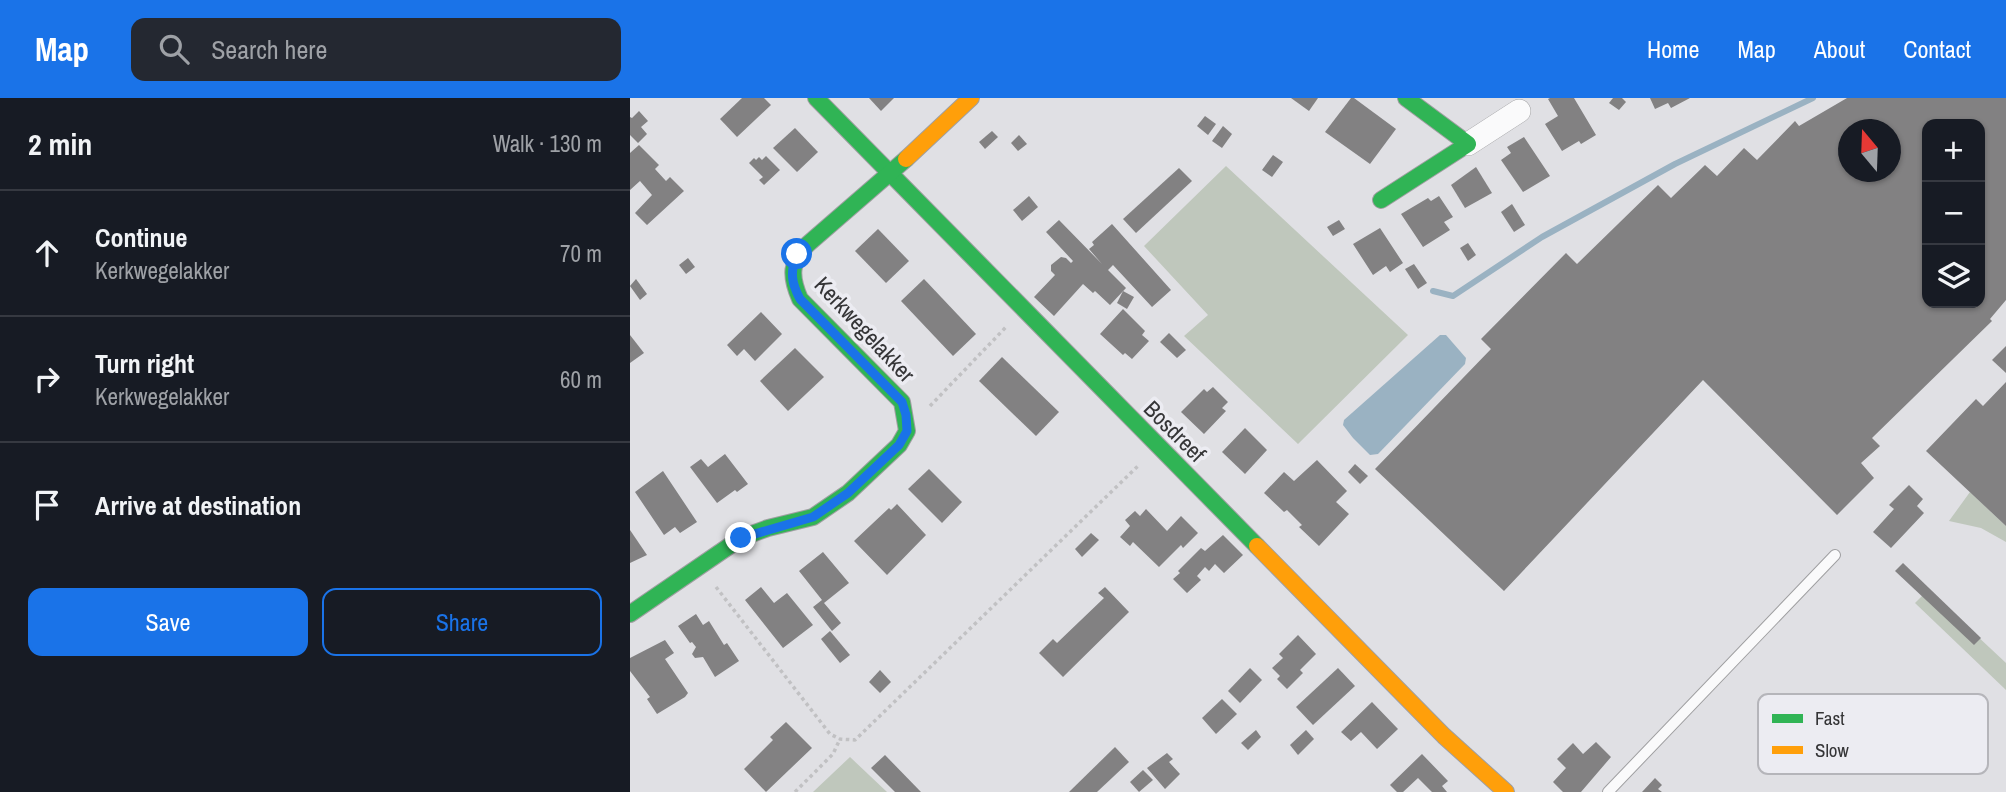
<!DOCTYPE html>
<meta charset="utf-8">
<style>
body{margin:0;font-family:"Archivo Narrow",sans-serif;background:#242831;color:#f1f3f6}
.controls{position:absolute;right:21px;top:21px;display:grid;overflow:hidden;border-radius:14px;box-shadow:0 2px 5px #0004}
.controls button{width:63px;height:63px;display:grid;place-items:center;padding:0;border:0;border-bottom:2px solid #363941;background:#171b24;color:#f1f3f6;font:35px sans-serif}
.compass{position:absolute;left:1208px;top:21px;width:63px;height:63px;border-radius:50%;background:#171b24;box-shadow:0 2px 5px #0004;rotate:341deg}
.stop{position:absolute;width:21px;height:21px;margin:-16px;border:5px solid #1a73e8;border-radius:50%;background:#fff}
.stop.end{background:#1a73e8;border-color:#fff;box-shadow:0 2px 7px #0008}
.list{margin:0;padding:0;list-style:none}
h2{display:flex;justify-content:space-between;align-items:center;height:91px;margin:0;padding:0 28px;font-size:30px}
h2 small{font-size:23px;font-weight:400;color:#9ea1a6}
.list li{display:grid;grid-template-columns:46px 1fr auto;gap:21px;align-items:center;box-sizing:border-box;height:126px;padding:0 28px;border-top:2px solid #363941}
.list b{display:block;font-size:26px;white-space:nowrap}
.list p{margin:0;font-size:23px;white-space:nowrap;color:#9ea1a6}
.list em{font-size:23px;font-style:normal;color:#9ea1a6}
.actions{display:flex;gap:14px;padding:21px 28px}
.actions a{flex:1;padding:16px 0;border:2px solid #1a73e8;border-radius:14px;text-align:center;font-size:24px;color:#1a73e8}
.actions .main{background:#1a73e8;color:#fff}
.icon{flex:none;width:38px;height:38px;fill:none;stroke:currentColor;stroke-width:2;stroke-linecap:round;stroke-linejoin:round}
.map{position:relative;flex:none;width:1376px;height:694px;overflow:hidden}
header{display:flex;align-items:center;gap:42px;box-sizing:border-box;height:98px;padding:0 35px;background:#1a73e8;color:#fff}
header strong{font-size:33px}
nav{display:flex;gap:38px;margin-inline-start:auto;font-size:24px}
.search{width:490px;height:63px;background:#242831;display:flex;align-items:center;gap:18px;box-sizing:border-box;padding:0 24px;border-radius:14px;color:#9ea1a6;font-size:26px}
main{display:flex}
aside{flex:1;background:#171b24}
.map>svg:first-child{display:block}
.green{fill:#bfc7bc}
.water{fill:#9ab2c2}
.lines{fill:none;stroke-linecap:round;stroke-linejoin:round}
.stream{stroke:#9ab2c2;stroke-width:6}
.building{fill:#828182;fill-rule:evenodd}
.lane-casing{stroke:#9f9fa1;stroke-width:12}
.street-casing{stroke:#9f9fa1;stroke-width:24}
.fast-casing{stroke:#9f9fa1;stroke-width:18}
.slow-casing{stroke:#9f9fa1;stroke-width:18}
.path{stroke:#c1c1c3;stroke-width:3.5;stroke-dasharray:3.5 3.5;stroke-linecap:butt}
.lane{stroke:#fafafb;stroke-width:10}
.street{stroke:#fafafb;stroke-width:23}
.fast{stroke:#30b455;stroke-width:16}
.slow{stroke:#ff9f0a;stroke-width:16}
.route{stroke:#1a73e8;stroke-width:9}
.labels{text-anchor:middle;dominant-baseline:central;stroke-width:7;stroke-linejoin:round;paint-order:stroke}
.street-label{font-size:23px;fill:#353537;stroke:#ececf2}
.key{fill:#ececf2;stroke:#b5b5ba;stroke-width:2}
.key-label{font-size:19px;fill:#353537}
</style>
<header>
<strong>Map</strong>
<div class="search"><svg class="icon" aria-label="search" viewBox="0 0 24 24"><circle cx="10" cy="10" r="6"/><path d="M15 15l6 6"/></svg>Search here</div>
<nav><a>Home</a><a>Map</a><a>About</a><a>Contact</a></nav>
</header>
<main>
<aside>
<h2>2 min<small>Walk · 130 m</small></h2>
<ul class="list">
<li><svg class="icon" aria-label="ahead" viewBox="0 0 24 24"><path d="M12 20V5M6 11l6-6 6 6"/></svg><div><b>Continue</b><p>Kerkwegelakker</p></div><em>70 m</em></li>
<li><svg class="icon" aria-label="right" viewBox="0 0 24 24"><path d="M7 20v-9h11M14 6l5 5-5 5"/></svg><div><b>Turn right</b><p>Kerkwegelakker</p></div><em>60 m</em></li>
<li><svg class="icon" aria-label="arrive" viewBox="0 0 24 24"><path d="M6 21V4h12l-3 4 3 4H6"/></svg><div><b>Arrive at destination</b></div></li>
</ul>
<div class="actions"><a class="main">Save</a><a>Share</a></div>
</aside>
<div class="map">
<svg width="1376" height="694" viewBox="0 0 1376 694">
<rect width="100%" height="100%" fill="#e0e0e4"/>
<g class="green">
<polygon points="596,68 778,237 668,346 554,238 578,217 514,148"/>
<polygon points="1340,394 1376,428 1376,444 1351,430 1319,423"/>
<polygon points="1298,492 1376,565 1376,592 1285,505"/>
<polygon points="220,659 257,694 183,694"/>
</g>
<polygon class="water" points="810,237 816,237 836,260 835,266 748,356 740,357 723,340 713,327 714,322"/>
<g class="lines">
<polyline class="stream" points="803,193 823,198 912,139 1045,66 1183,0"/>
</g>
<g class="building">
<polygon points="112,0 134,0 141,7 107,39 90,21"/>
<polygon points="239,0 264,0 251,13"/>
<polygon points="661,0 688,0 679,13"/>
<polygon points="721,0 724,0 766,31 740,66 695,34"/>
<polygon points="920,0 944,0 966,37 951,46 949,43 932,53 915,26 928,18 918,1"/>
<polygon points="983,0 992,0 996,4 989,12 979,5"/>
<polygon points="1020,0 1060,0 1041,10 1038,5 1025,11"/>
<path d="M 1217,0 L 1376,0 L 1376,202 L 1360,221 L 1362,223 L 1242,340 L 1250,348 L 1231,365 L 1244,380 L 1207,417 L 1073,282 L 874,493 L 745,371 L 861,251 L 851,241 L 936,155 L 947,166 L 1028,87 L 1041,100 L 1075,67 L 1087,78 L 1114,50 L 1127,62 L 1165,23 L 1169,28 ZM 1297,26 L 1350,26 L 1350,205 L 1297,205 ZM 1218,32 L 1261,32 L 1261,74 L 1218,74 Z"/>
<polygon points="9,13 18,23 11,29 17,36 8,45 0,37 0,19 2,20"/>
<polygon points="575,18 586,26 578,37 567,28"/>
<polygon points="593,28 602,36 592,50 582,43"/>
<polygon points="165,30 188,54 167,74 143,50"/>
<polygon points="362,33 368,39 355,51 349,44"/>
<polygon points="389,37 397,46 388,53 381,45"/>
<polygon points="894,39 920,78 893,94 871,62 881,55 877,49"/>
<polygon points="9,47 29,67 25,71 36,83 40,79 54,93 17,127 5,115 22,97 10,83 0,92 0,55"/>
<polygon points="643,57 653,64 642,79 632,72"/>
<polygon points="136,58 150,72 134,87 129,82 133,79 119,65 124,60 126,62 129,59 132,62"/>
<polygon points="846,69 862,95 835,110 821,87"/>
<polygon points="549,70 562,83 506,135 493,121"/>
<polygon points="399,98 408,109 392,123 383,112"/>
<polygon points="809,98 823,119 814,124 820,132 793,149 771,116 798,100 801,103"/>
<polygon points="882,106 895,127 884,134 871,114"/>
<polygon points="429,122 472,166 459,151 464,147 462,144 482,126 541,192 522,209 483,167 478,172 496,190 480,207 465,193 463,195 453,186 424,218 404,199 425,177 421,173 421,167 431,159 436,160 441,165 443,163 416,134"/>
<polygon points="709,122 715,131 703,138 697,129"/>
<polygon points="750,130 773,165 760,174 756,168 743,177 723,146"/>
<polygon points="248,131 279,163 256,185 225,153"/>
<polygon points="838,145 846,157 838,163 830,150"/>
<polygon points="58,160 65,169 56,176 49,167"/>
<polygon points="784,166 797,185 788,191 775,171"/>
<polygon points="6,181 17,196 10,202 0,188"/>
<polygon points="294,181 346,236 323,258 271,203"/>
<polygon points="493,193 504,199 497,211 487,205"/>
<polygon points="493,211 515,233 512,237 519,243 502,261 495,255 493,257 470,236"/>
<polygon points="131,214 152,236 125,263 114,251 107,258 97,247"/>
<polygon points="539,235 556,252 547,260 530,244"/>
<polygon points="0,237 14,255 0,265"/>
<polygon points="1376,248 1376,275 1362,262"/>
<polygon points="165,250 194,279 158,313 130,283"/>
<polygon points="372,259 429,314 406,338 349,283"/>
<polygon points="1376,284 1376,428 1296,353 1346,301 1353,308"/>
<polygon points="583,289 598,304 592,310 596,313 574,336 551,314 574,291 577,294"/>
<polygon points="615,330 637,352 615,376 592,354"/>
<polygon points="95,356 118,386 107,394 105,392 87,405 60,369 71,361 78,369"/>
<polygon points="687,362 717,393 706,404 719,416 689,448 669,429 672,427 657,412 654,414 634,395 654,374 664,383"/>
<polygon points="725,366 738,378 730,386 718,374"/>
<polygon points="299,371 332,404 312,425 278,391"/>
<polygon points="33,373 67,424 50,435 45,429 34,437 5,394"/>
<polygon points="1279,387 1293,401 1287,408 1294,415 1261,450 1243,434 1264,411 1259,407"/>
<polygon points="267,406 296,437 257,477 224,443 259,410 261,412"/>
<polygon points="516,411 537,433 551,418 568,435 553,450 551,447 529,469 503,444 500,448 490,439 500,428 495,422 505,413 510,418"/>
<polygon points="0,432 17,457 0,465"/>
<polygon points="461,435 469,442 452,459 445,451"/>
<polygon points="593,437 613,457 594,475 585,466 579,473 575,469 567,478 571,482 557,495 543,481 550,475 548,473 571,450 575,453"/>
<polygon points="193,454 219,485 194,505 211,525 202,533 183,509 192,502 169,473"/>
<polygon points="1273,465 1351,540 1344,547 1265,473"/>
<polygon points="131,489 144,505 157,495 183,527 153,550 115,502"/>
<polygon points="475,489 499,514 433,579 409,555 423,541 427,545 474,500 468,495"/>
<polygon points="66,516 73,527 79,523 94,547 97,545 109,563 85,579 73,559 65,560 62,556 66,549 62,544 60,545 48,528"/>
<polygon points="200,533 220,557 210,565 191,541"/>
<polygon points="668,537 686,556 670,572 673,575 657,591 647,581 650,578 642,570 653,560 649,556"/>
<polygon points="35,542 44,555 35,561 58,595 55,599 27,616 17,601 20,599 0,573 0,560"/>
<polygon points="620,570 632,582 610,605 598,593"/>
<polygon points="708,570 725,588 683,627 666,609"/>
<polygon points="250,572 261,584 250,595 239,584"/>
<polygon points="592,601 607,616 586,636 572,620"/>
<polygon points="742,604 768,631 747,651 731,634 721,643 711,634"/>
<polygon points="156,624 182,650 136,694 114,671 143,642 140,639"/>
<polygon points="626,632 631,639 618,652 611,645"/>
<polygon points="676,632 684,641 668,657 660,647"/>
<polygon points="966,644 981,659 951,694 933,694 923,684 936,670 927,661 943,645 953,656"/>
<polygon points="485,649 499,664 467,694 439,694"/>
<polygon points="537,655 543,661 539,664 550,676 535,691 517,670"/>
<polygon points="792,656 818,683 812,688 817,694 802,694 788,680 773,694 767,694 760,687"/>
<polygon points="255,657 291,694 265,694 241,670"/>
<polygon points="513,672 523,682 509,694 500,684"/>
<polygon points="1025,680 1032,687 1028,691 1032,694 1012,694"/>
</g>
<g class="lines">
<defs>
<polyline id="lane" points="978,694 1205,457"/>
<polyline id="street" points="838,46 889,13"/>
<g id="fast">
<polyline points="186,0 627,448"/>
<polyline points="751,102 838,46 776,0"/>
<path d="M 0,516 L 111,440 L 138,430 L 183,419 L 218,395 L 269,347 L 277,333 L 272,304 L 170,201 C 160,178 160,164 178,146 L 276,61"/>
</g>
<g id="slow">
<polyline points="276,61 341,0"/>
<polyline points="627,448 814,638 876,694"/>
</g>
</defs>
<use href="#lane" class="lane-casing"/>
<use href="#street" class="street-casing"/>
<use href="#fast" class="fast-casing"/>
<use href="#slow" class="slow-casing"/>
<g class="path">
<polyline points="300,308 377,228"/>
<polyline points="86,489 200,636 210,641 225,642 510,366"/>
<polyline points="165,694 203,656 210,641"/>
</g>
<use href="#lane" class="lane"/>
<use href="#street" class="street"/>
<use href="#fast" class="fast"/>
<use href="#slow" class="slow"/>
</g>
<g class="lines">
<path class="route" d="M 111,440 L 183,419 L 218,395 L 269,347 L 277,333 L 276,317 L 272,304 L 170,201 C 161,184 160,174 167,156"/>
</g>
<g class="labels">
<g class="street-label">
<text transform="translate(235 231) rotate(47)">Kerkwegelakker</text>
<text transform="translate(545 333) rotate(45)">Bosdreef</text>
</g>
</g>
<rect x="1128" y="596" width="230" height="80" rx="10" class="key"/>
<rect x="1142" y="616" width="31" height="9" fill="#30b455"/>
<rect x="1142" y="648" width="31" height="8" fill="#ff9f0a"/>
<g class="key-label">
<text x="1185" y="627">Fast</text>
<text x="1185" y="659">Slow</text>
</g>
</svg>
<div class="controls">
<button>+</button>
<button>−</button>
<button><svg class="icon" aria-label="layers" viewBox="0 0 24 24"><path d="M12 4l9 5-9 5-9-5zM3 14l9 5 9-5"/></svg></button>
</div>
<svg class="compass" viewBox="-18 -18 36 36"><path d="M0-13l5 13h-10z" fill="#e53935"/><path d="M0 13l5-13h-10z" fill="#9ea1a6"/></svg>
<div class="stop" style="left:167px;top:156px"></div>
<div class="stop end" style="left:111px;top:440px"></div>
</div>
</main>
